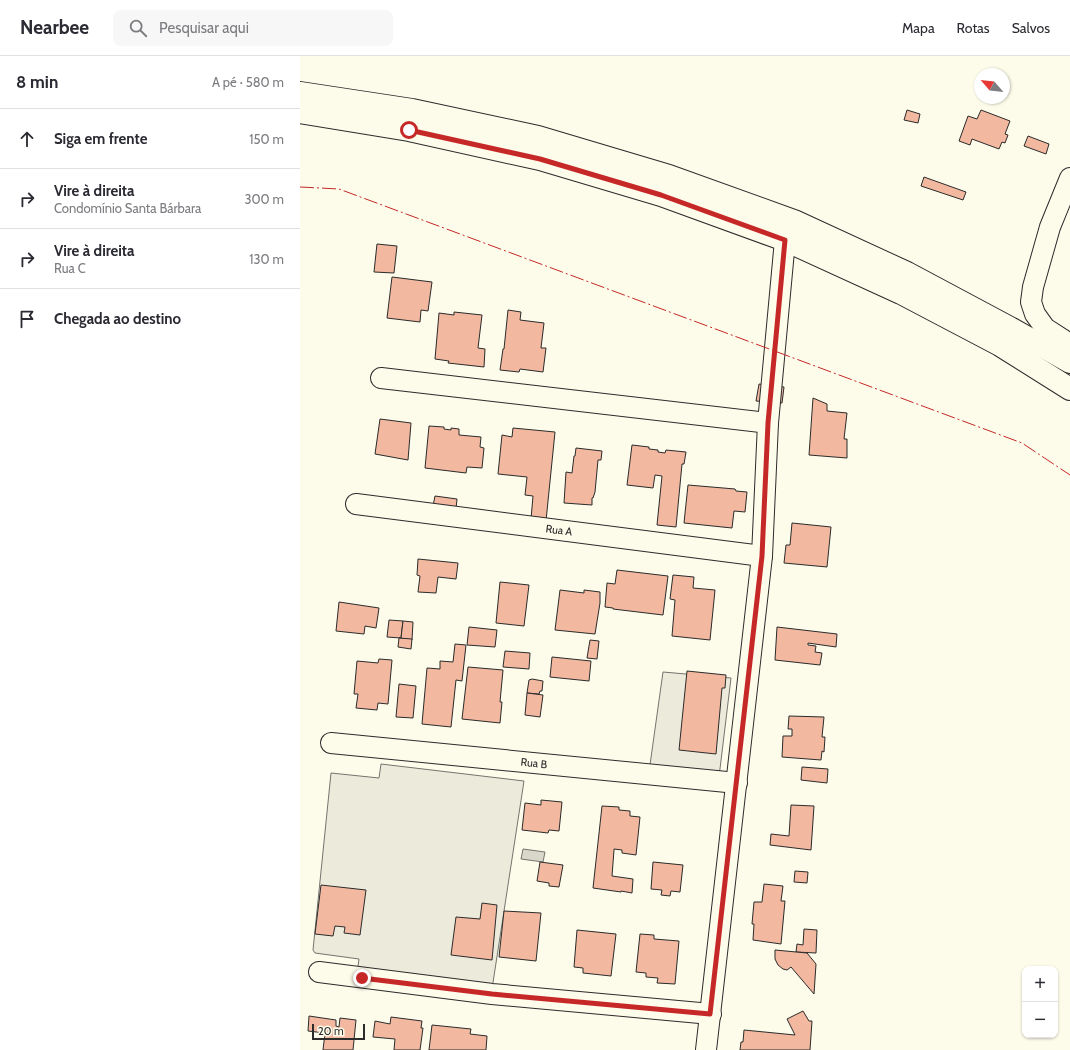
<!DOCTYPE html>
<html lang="pt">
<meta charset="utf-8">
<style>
body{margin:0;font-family:Cabin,sans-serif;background:#f7f7f7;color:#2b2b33}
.controls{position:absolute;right:12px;bottom:12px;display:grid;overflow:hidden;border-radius:8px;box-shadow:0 1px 3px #0004}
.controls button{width:36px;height:36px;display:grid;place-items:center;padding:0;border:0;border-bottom:1px solid #e1e1e2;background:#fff;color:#2b2b33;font:20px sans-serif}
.compass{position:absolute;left:674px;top:12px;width:36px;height:36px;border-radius:50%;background:#fff;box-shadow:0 1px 3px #0004;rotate:298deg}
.scale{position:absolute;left:12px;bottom:10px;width:53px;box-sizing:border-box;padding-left:4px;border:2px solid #2b2b2b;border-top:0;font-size:11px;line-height:14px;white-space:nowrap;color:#2b2b2b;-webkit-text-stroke:3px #fdfbea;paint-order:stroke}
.stop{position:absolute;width:12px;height:12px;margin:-9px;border:3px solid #c62828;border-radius:50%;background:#fff}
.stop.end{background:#c62828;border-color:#fff;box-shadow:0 1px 4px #0008}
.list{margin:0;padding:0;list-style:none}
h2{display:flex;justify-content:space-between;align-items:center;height:52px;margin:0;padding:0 16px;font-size:17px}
h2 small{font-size:13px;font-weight:400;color:#7c7c81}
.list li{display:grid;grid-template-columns:26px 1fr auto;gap:12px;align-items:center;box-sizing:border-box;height:60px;padding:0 16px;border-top:1px solid #e1e1e2}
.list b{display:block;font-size:15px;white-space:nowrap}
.list p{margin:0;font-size:13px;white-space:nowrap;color:#7c7c81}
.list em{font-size:13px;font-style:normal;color:#7c7c81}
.icon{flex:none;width:22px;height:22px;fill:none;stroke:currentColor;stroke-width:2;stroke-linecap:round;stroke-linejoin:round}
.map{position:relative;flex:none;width:770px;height:994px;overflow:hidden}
header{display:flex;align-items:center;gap:24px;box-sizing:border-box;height:56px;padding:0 20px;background:#fff;border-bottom:1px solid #e1e1e2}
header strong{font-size:19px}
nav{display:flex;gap:22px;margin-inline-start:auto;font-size:14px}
.search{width:280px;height:36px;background:#f7f7f7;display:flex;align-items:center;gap:10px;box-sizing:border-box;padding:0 14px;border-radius:8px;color:#7c7c81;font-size:15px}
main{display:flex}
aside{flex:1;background:#fff}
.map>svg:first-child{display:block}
.green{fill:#ecebdb;stroke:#74746e}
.water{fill:#d8d7c9;stroke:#74746e}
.building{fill:#f2b8a0;stroke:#2b2b2b}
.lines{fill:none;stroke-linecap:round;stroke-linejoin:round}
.minor-casing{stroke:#2b2b2b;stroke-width:22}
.major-casing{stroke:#2b2b2b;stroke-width:24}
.minor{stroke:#fdfbea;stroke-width:20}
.major{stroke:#fdfbea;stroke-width:22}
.power{stroke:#c62828;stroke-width:1;stroke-dasharray:14 3 2 3;stroke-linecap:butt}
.route{stroke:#c62828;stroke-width:5}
.labels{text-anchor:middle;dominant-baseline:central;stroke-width:3;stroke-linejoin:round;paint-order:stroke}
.street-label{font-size:11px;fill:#2b2b2b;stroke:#fdfbea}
</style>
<header>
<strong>Nearbee</strong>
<div class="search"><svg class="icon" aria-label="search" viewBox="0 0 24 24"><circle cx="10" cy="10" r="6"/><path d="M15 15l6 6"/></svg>Pesquisar aqui</div>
<nav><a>Mapa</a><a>Rotas</a><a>Salvos</a></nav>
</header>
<main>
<aside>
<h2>8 min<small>A pé · 580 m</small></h2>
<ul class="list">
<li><svg class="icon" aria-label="ahead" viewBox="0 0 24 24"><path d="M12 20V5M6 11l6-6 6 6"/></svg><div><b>Siga em frente</b></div><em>150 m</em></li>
<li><svg class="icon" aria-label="right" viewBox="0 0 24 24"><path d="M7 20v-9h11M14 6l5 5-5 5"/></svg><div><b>Vire à direita</b><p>Condomínio Santa Bárbara</p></div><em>300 m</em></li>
<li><svg class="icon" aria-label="right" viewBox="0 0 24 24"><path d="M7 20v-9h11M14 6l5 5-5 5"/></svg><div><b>Vire à direita</b><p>Rua C</p></div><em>130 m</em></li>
<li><svg class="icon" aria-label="arrive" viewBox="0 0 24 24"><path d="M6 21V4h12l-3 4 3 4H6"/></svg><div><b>Chegada ao destino</b></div></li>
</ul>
</aside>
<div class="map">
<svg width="770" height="994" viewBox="0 0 770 994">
<rect width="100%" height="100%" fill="#fdfbea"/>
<g class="green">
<polygon points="363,616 431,622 419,721 349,716"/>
<polygon points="81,708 224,725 192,933 57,917 59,903 15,897 13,894 31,717 79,722"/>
</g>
<polygon class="water" points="223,793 245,796 243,806 221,803"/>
<g class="building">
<polygon points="607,54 620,58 618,67 604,64"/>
<polygon points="681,54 710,65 705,78 708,79 705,87 702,86 699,93 672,83 670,89 659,85 668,60 677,63"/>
<polygon points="728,80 749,88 746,98 724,90"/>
<polygon points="624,121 666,136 663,144 621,130"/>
<polygon points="77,188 97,190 94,217 74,216"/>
<polygon points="92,221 132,226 128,255 121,254 120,266 87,262"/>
<polygon points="208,254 221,256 220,264 244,267 241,292 246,292 243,316 220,313 219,316 200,314 203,293 204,293"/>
<polygon points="154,256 182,259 178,292 185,293 184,311 148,307 149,305 135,303 139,257 154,259"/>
<polygon points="459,328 484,331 482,347 456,345"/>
<polygon points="513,342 527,348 527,355 547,357 544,383 547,383 547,402 509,399"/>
<polygon points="80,363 111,367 108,404 75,398"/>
<polygon points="129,370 144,371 144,373 151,374 151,372 159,373 159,379 181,381 180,391 184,392 182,412 167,411 166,417 125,412"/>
<polygon points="213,372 255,376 246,465 231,463 233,440 225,439 227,421 198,418 202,379 212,381"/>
<polygon points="332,389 349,391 349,393 358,394 358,396 365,397 366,394 386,396 384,408 382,408 376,471 357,469 362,420 355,419 353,432 327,429"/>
<polygon points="276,392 302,395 301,404 298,404 295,436 293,442 292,442 292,449 264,447 266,416 272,417 274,400 275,400"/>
<polygon points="388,429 435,433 436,435 447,436 445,456 434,455 432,472 384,467"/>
<polygon points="135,440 157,443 156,453 133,450"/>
<polygon points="492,467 531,471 527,511 484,507 486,489 490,489"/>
<polygon points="118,503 158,507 156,523 138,521 136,537 118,536 120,520 117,519"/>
<polygon points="317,514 368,520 363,559 313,553 313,552 305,551 307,527 315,528"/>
<polygon points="373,519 394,521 393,532 415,534 410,584 372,580 375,544 370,543"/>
<polygon points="200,526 229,529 224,570 196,567"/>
<polygon points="260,534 284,537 284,534 300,536 300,547 295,578 255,574"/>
<polygon points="39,546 79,552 76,572 65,570 64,578 36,575"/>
<polygon points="89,564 103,565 101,582 87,581"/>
<polygon points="103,565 113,566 112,584 99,582 101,582"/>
<polygon points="169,571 197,574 195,591 167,589"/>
<polygon points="477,571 537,578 536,591 508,587 508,589 516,590 515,596 522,597 520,609 475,604"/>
<polygon points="99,582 112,583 111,593 98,591"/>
<polygon points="290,584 299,585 297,603 287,602"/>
<polygon points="155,588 166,589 162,625 156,624 151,671 122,668 127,612 140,613 140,605 153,606"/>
<polygon points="205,595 230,597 229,613 203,611"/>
<polygon points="252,601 291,605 289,625 250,621"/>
<polygon points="79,603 92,604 88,648 78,647 77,654 56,652 58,638 54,638 57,605 78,607"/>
<polygon points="168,611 203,614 200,646 202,646 200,667 162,663"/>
<polygon points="387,615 426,619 425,632 422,632 416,698 379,694"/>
<polygon points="232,623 243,625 242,635 240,635 239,638 227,637 229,624"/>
<polygon points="99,628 116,630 113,662 96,661"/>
<polygon points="227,637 243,639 240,661 225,659"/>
<polygon points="489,660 524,661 522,681 525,681 524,696 522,695 521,704 482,701 483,680 492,680 492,673 488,673"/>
<polygon points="502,711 528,713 527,727 501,724"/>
<polygon points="241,744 262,746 259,775 249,774 248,777 222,774 225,747 241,749"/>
<polygon points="491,749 514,750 511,794 470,789 471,778 489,780"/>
<polygon points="302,750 319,751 319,754 330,755 330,760 340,761 336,799 322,797 322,794 314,793 314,794 312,820 333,823 332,837 321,835 321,836 293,832"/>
<polygon points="240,806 263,809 259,831 249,830 249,827 237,825"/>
<polygon points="353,806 383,809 380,836 371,835 370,840 361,839 362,834 351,833"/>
<polygon points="495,815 508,816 507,827 494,826"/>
<polygon points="464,828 483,830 481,845 485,845 481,888 453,884 454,868 452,868 454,846 462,846"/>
<polygon points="21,829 66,834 60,879 44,877 45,871 35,870 33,880 15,878"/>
<polygon points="182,847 197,849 192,904 151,899 156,861 180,863"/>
<polygon points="204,855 241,857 236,905 199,901"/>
<polygon points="504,873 517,874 516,897 496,896 497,888 503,889"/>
<polygon points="277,874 316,878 311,920 283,917 283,912 274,911"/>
<polygon points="340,878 354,879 354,883 379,885 375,928 357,927 358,922 346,921 346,917 336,916"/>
<polygon points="475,894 507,897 516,908 514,938 491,911 487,914 483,913 478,909 475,903"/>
<polygon points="503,955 509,965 512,965 510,994 440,994 441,986 443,986 444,974 495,979 487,963"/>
<polygon points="9,960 36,964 36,970 39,971 40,962 56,964 53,994 23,994 25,977 8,975"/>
<polygon points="91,961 122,965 121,972 123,972 120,994 94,994 95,983 73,981 75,965 90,968"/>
<polygon points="132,969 171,973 170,978 187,980 186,994 129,994"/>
</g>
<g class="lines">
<defs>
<g id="minor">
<polyline points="770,122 750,171 733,231 731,246 735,258 745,272 770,288"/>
<polyline points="81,322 468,367"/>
<polyline points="56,448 462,500"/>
<polyline points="31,687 437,727"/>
<polyline points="19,916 192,938 411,958"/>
<polyline points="406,994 462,500 468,367 485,184"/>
</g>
<g id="major">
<polyline points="0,37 112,54 238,81 369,120 494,165 607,217 710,272 770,306"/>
<polyline points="0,56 109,74 240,103 361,139 485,184 601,237 700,289 770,333"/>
</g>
</defs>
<use href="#minor" class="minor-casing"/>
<use href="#major" class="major-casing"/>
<use href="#minor" class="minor"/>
<use href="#major" class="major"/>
<polyline class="power" points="0,131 39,133 722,387 770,419"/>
</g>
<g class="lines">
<polyline class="route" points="62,922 192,938 410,958 462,500 468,367 485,184 361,139 240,103 109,74"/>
</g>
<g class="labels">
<g class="street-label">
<text transform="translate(259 474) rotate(7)">Rua A</text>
<text transform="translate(234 707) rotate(6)">Rua B</text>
</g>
</g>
</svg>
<div class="controls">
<button>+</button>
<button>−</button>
</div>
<svg class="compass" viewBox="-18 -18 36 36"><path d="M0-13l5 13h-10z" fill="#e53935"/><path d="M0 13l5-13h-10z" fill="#7c7c81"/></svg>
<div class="scale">20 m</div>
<div class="stop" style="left:109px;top:74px"></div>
<div class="stop end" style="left:62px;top:922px"></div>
</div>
</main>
